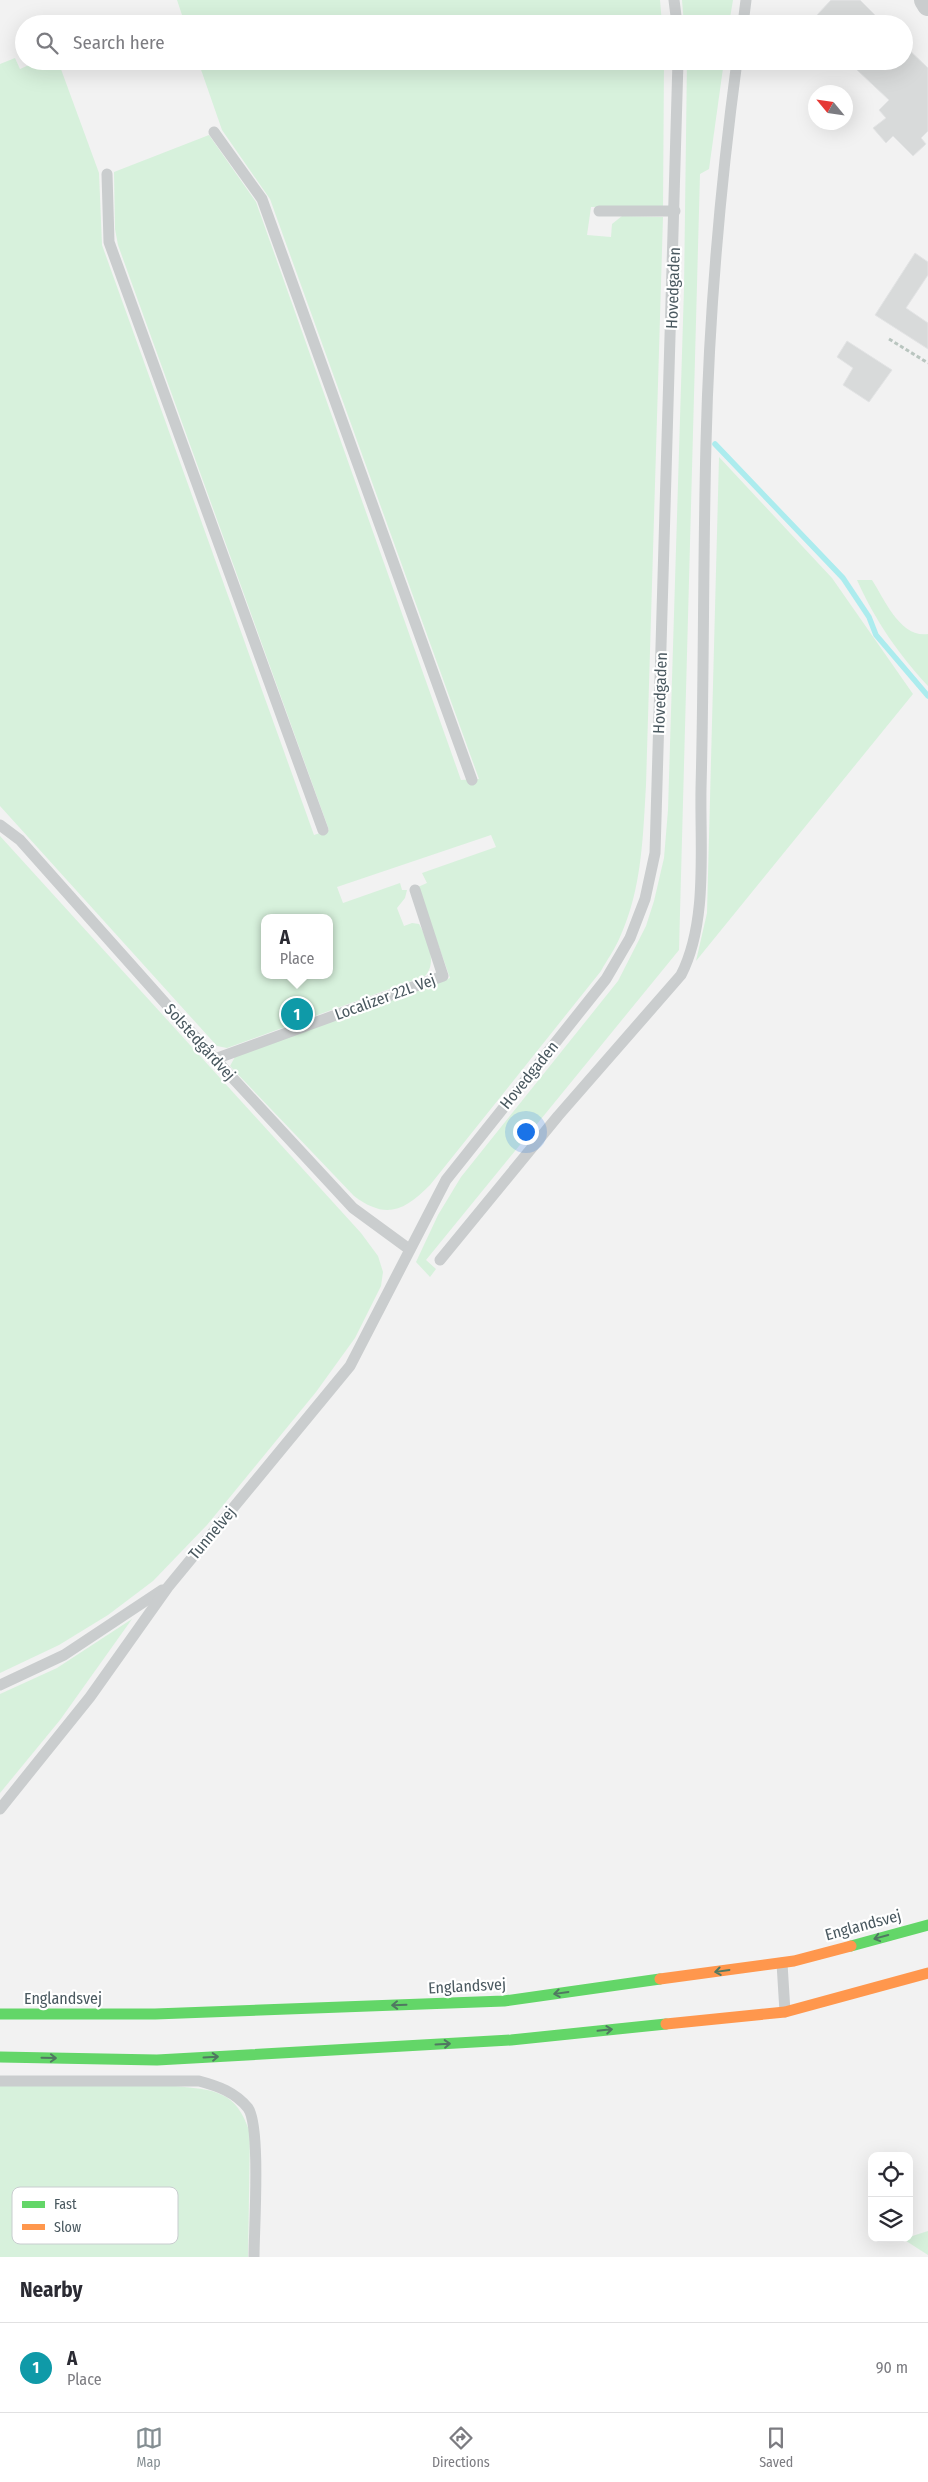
<!DOCTYPE html>
<meta charset="utf-8">
<style>
body{margin:0;font-family:"Fira Sans Condensed",sans-serif;background:#f7f7f7;color:#2b2b33}
.controls{position:absolute;right:15px;bottom:15px;display:grid;overflow:hidden;border-radius:10px;box-shadow:0 5px 20px #0002}
.controls button{width:45px;height:45px;display:grid;place-items:center;padding:0;border:0;border-bottom:1px solid #e1e1e2;background:#fff;color:#2b2b33;font:25px sans-serif}
.compass{position:absolute;left:808px;top:85px;width:45px;height:45px;border-radius:50%;background:#fff;box-shadow:0 5px 20px #0002;rotate:299deg}
.you{position:absolute;left:525px;top:1131px;width:18px;height:18px;margin:-12px;border:4px solid #fff;border-radius:50%;background:#1a73e8;box-shadow:0 0 0 8px #1a73e833}
.badge{display:grid;place-items:center;width:32px;height:32px;border-radius:50%;background:#848e92;color:#fff;font-size:16px;font-weight:700}
.pin{position:absolute;translate:-50% -50%;border:2px solid #fff;box-shadow:0 1px 5px #0006}
.popup{position:absolute;left:261px;top:914px;width:72px;height:65px;box-sizing:border-box;display:grid;place-content:center;border-radius:10px;background:#fff;filter:drop-shadow(0 1px 4px #0005);font-size:16px;white-space:nowrap;color:#7c7c81}
.popup b{font-size:19px;color:#2b2b33}
.popup::after{content:'';position:absolute;left:50%;top:100%;margin-left:-10px;border:10px solid transparent;border-top-color:#fff}
.list{margin:0;padding:0;list-style:none}
h2{display:flex;justify-content:space-between;align-items:center;height:65px;margin:0;padding:0 20px;font-size:21px}
h2 small{font-size:16px;font-weight:400;color:#7c7c81}
.list li{display:grid;grid-template-columns:32px 1fr auto;gap:15px;align-items:center;box-sizing:border-box;height:90px;padding:0 20px;border-top:1px solid #e1e1e2}
.list b{display:block;font-size:19px;white-space:nowrap}
.list p{margin:0;font-size:16px;white-space:nowrap;color:#7c7c81}
.list em{font-size:16px;font-style:normal;color:#7c7c81}
.icon{flex:none;width:28px;height:28px;fill:none;stroke:currentColor;stroke-width:2;stroke-linecap:round;stroke-linejoin:round}
.map{position:relative;flex:none;width:928px;height:2257px;overflow:hidden}
.search{position:absolute;background:#fff;box-shadow:0 5px 20px #0002;left:15px;right:15px;top:15px;height:55px;display:flex;align-items:center;gap:12px;box-sizing:border-box;padding:0 18px;border-radius:28px;color:#7c7c81;font-size:19px}
.sheet{height:155px;background:#fff}
nav{display:flex;justify-content:space-around;align-items:center;box-sizing:border-box;height:70px;border-top:1px solid #e1e1e2;background:#fff;font-size:14px;color:#7c7c81}
nav a{display:grid;justify-items:center;gap:2px}
nav .on{color:#848e92}
.map>svg:first-child{display:block}
.green{fill:#d7f1dc;fill-rule:evenodd}
.lines{fill:none;stroke-linecap:round;stroke-linejoin:round}
.stream{stroke:#acecee;stroke-width:5.5}
.building{fill:#d8dada;stroke:#e3e4e5}
.path{stroke:#b9c5bf;stroke-width:3;stroke-dasharray:4 2.5;stroke-linecap:butt}
.lane{stroke:#cacdce;stroke-width:11}
.street{stroke:#cacdce;stroke-width:22}
.fast{stroke:#63d668;stroke-width:11}
.slow{stroke:#ff974d;stroke-width:11}
.oneway{stroke:#507861}
.labels{text-anchor:middle;dominant-baseline:central;stroke-width:4.5;stroke-linejoin:round;paint-order:stroke}
.street-label{font-size:16px;fill:#49585f;stroke:#fff}
.key{fill:#fff;stroke:#c8cdcf;stroke-width:1}
.key-label{font-size:14px;fill:#49585f}
</style>
<div class="map">
<svg width="928" height="2257" viewBox="0 0 928 2257">
<rect width="100%" height="100%" fill="#f2f2f2"/>
<g class="green">
<polygon points="177,0 660,0 662,24 185,24"/>
<polygon points="682,0 733,0 729,24 684,24"/>
<path d="M 15,58 L 20,69 L 38,61 L 58,61 L 99,173 L 102,245 L 314,835 L 329,830 L 118,245 L 115,229 L 114,172 L 209,135 L 256,202 L 461,780 L 479,779 L 270,199 L 222,130 L 198,61 L 664,61 L 663,208 L 591,207 L 587,235 L 611,237 L 612,224 L 622,216 L 663,217 L 646,785 C 643,836 642,889 620,937 C 615,949 607,960 601,971 L 430,1185 C 404,1211 386,1220 354,1196 L 230,1066 L 236,1055 L 450,978 L 418,887 L 427,883 L 422,873 L 496,847 L 491,835 L 337,887 L 343,903 L 400,883 L 402,890 L 407,890 L 405,898 L 397,908 L 404,926 L 412,923 L 419,924 C 427,938 438,963 425,976 L 227,1048 L 217,1046 L 0,806 L 0,64 ZM 264,918 L 330,918 L 330,975 L 264,975 Z"/>
<polygon points="687,61 724,61 709,169 700,174 679,950 426,1260 436,1269 430,1277 416,1262 438,1215 461,1177 618,981 646,926 654,901 664,858 668,810 684,288"/>
<polygon points="719,457 832,578 913,694 696,961 707,913"/>
<path d="M 857,580 L 872,580 C 885,600 900,638 928,634 L 928,686 C 897,652 876,622 857,580 Z"/>
<polygon points="0,836 361,1233 378,1256 383,1272 381,1286 355,1338 316,1392 207,1525 153,1581 108,1615 59,1645 0,1673"/>
<polygon points="132,1619 60,1720 0,1793 0,1694 57,1668"/>
<path d="M 0,2085 L 175,2086 C 215,2090 236,2090 250,2133 L 248,2257 L 0,2257 Z"/>
<polygon points="928,2231 928,2255 903,2239"/>
</g>
<g class="lines">
<polyline class="stream" points="715,444 843,578 869,617 876,635 928,696"/>
</g>
<g class="building">
<polygon points="831,0 860,0 884,24 823,24 817,15"/>
<polygon points="904,45 928,68 928,131 921,138 926,144 913,156 893,136 886,143 873,128 886,118 879,110 889,100 856,69 863,61 904,61"/>
<polygon points="915,253 928,262 928,275 906,308 928,323 928,349 875,315"/>
<polygon points="847,341 892,370 869,402 843,385 853,368 837,357"/>
<polygon points="311,1003 315,1015 294,1022 290,1010"/>
</g>
<g class="lines">
<polyline class="path" points="889,339 928,363"/>
<g class="lane">
<polyline points="674,0 677,24"/>
<polyline points="743,24 746,0"/>
<polyline points="214,132 262,199 472,780"/>
<polyline points="107,174 109,242 323,830"/>
<polyline points="599,211 675,211"/>
<polyline points="0,825 20,840 215,1059 353,1208 409,1249"/>
<polyline points="215,1059 443,976 415,890"/>
<path d="M 440,1260 L 558,1116 L 681,975 C 708,922 700,849 701,789 C 704,674 703,558 706,443 C 709,315 720,188 737,61"/>
<polyline points="0,1685 64,1655 162,1590"/>
<polyline points="0,1809 90,1697 168,1587 350,1366 446,1180 606,979 630,938 645,899 655,853 678,61"/>
<polyline points="782,1963 785,2012"/>
<path d="M 0,2081 L 199,2081 C 218,2086 235,2092 248,2108 C 261,2126 254,2230 254,2257"/>
</g>
<polyline class="street" points="925,0 928,5"/>
<g class="fast">
<polyline points="851,1946 928,1925"/>
<polyline points="0,2014 155,2014 504,2001 660,1979"/>
<polyline points="0,2057 157,2060 511,2040 666,2024"/>
</g>
<g class="slow">
<polyline points="660,1979 794,1961 851,1946"/>
<polyline points="666,2024 785,2012 928,1973"/>
</g>
</g>
<defs><path id="oneway-shaft" d="M-6 0H5M1.5-3L5.5 0L1.5 3" fill="none" stroke-width="1.6" stroke-linecap="round" stroke-linejoin="round" transform="scale(1.25)"/></defs>
<g class="oneway">
<use href="#oneway-shaft" transform="translate(881 1937) rotate(165)"/>
<use href="#oneway-shaft" transform="translate(722 1971) rotate(172)"/>
<use href="#oneway-shaft" transform="translate(561 1993) rotate(172)"/>
<use href="#oneway-shaft" transform="translate(399 2005) rotate(178)"/>
<use href="#oneway-shaft" transform="translate(605 2030) rotate(-6)"/>
<use href="#oneway-shaft" transform="translate(443 2044) rotate(-3)"/>
<use href="#oneway-shaft" transform="translate(211 2057) rotate(-3)"/>
<use href="#oneway-shaft" transform="translate(49 2058) rotate(1)"/>
</g>
<g class="labels">
<g class="street-label">
<text transform="translate(673 288) rotate(-88)">Hovedgaden</text>
<text transform="translate(660 693) rotate(-88)">Hovedgaden</text>
<text transform="translate(385 997) rotate(-20)">Localizer 22L Vej</text>
<text transform="translate(200 1042) rotate(48)">Solstedgårdvej</text>
<text transform="translate(529 1075) rotate(-51)">Hovedgaden</text>
<text transform="translate(212 1533) rotate(-50)">Tunnelvej</text>
<text transform="translate(863 1925) rotate(-15)">Englandsvej</text>
<text transform="translate(467 1986) rotate(-3)">Englandsvej</text>
<text x="63" y="1998">Englandsvej</text>
</g>
</g>
<rect x="12" y="2187" width="166" height="57" rx="8" class="key"/>
<rect x="22" y="2201" width="23" height="7" fill="#63d668"/>
<rect x="22" y="2224" width="23" height="6" fill="#ff974d"/>
<g class="key-label">
<text x="54" y="2209">Fast</text>
<text x="54" y="2232">Slow</text>
</g>
</svg>
<div class="controls">
<button><svg class="icon" aria-label="locate" viewBox="0 0 24 24"><circle cx="12" cy="12" r="6"/><path d="M12 2v4M12 18v4M2 12h4M18 12h4"/></svg></button>
<button><svg class="icon" aria-label="layers" viewBox="0 0 24 24"><path d="M12 4l9 5-9 5-9-5zM3 14l9 5 9-5"/></svg></button>
</div>
<svg class="compass" viewBox="-18 -18 36 36"><path d="M0-13l5 13h-10z" fill="#e53935"/><path d="M0 13l5-13h-10z" fill="#7c7c81"/></svg>
<div class="you"></div>
<div class="pin badge" style="left:297px;top:1014px;background:#0f9aa8">1</div>
<div class="popup"><b>A</b>Place</div>
<div class="search"><svg class="icon" aria-label="search" viewBox="0 0 24 24"><circle cx="10" cy="10" r="6"/><path d="M15 15l6 6"/></svg>Search here</div>
</div>
<section class="sheet">
<h2>Nearby<small></small></h2>
<ul class="list">
<li><span class="badge" style="background:#0f9aa8">1</span><div><b>A</b><p>Place</p></div><em>90 m</em></li>
</ul>
</section>
<nav>
<a class="on"><svg class="icon" aria-label="map" viewBox="0 0 24 24"><path d="M3 6l6-2 6 2 6-2v14l-6 2-6-2-6 2zM9 4v14M15 6v14"/></svg>Map</a>
<a><svg class="icon" aria-label="directions" viewBox="0 0 24 24"><path d="M12 3l9 9-9 9-9-9zM9 14v-3h6M13 9l2 2-2 2"/></svg>Directions</a>
<a><svg class="icon" aria-label="saved" viewBox="0 0 24 24"><path d="M7 4h10v16l-5-4-5 4z"/></svg>Saved</a>
</nav>
